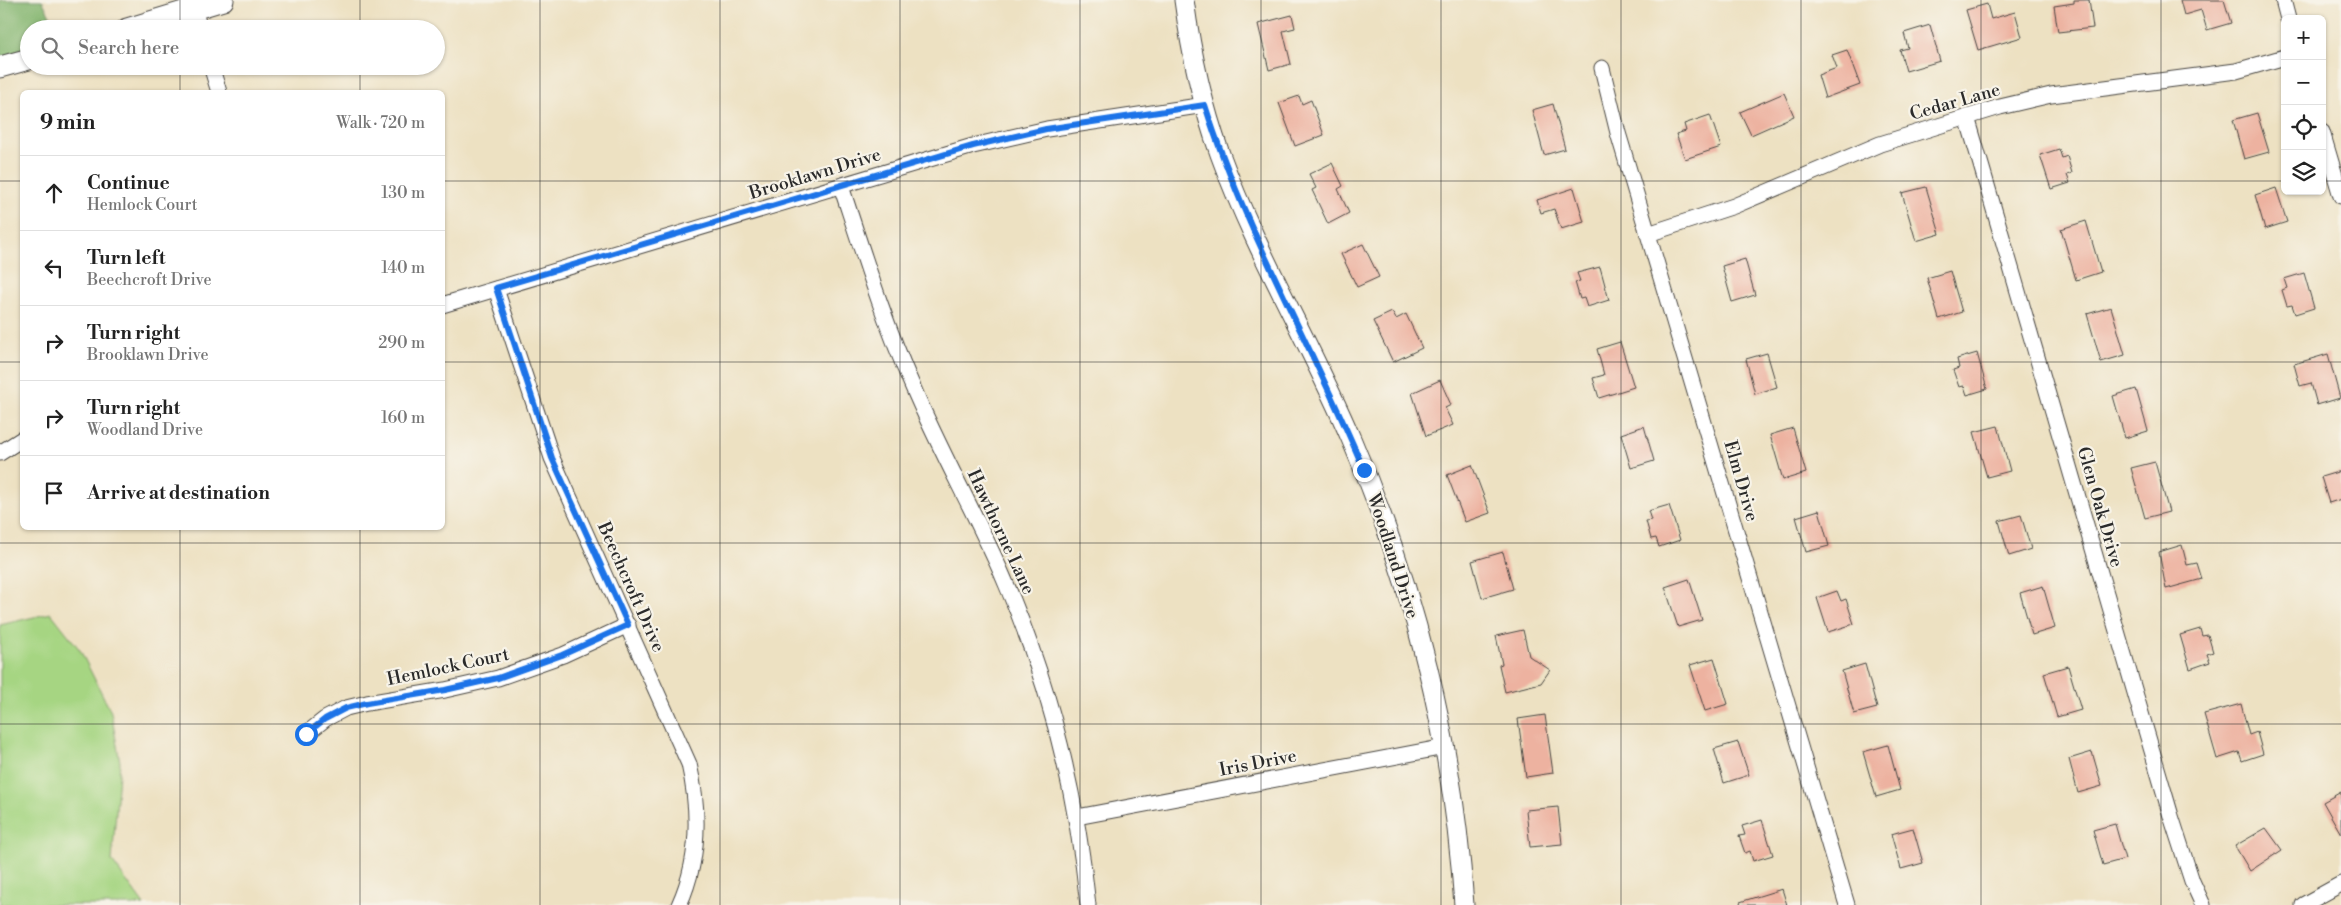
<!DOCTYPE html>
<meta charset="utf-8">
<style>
body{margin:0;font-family:"Libre Bodoni",serif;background:#f6f6f6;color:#222}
.controls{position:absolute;right:15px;top:15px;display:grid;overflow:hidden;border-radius:8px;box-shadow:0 1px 4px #0004}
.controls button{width:45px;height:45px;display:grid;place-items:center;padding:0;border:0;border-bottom:1px solid #e0e0e0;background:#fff;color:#222;font:25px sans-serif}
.stop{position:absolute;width:15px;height:15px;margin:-11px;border:4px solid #1a73e8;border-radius:50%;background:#fff}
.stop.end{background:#1a73e8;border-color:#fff;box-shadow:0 1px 5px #0008}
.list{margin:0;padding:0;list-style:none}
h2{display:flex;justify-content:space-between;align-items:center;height:65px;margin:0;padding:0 20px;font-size:21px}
h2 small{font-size:16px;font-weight:400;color:#767676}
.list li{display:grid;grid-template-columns:32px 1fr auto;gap:15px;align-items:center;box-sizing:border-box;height:75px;padding:0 20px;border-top:1px solid #e0e0e0}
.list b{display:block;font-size:19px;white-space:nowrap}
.list p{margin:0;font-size:16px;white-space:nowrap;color:#767676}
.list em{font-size:16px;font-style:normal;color:#767676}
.icon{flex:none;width:28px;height:28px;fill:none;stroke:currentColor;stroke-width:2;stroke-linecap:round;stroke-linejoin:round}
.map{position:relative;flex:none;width:2341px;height:905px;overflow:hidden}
.search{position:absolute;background:#fff;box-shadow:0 1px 4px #0004;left:20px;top:20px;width:425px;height:55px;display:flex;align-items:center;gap:12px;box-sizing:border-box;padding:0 18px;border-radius:28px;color:#767676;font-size:19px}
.panel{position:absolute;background:#fff;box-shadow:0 1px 4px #0004;left:20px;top:90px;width:425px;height:440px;border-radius:8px}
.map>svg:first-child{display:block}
.green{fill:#a6d582;stroke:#688056}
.forest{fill:#84b670;stroke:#58704e}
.building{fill:#edb2a0}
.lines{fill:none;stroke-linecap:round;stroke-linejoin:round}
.minor-casing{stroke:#484642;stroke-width:17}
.tertiary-casing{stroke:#484642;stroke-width:21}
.secondary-casing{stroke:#484642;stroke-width:23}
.minor{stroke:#fff;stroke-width:15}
.tertiary{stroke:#fff;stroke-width:19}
.secondary{stroke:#fff;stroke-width:21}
.route{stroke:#1a73e8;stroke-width:6}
.grid{fill:none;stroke:#2b2b2b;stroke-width:1;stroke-opacity:0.55}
.labels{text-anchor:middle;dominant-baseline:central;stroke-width:4.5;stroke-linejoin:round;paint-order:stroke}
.street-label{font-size:18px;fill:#2b2b2b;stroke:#f7f3e8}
</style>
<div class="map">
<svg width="2341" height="905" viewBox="0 0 2341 905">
<rect width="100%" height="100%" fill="#f7f3e8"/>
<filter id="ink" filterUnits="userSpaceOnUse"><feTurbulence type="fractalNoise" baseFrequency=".02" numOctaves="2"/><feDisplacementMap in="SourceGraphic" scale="10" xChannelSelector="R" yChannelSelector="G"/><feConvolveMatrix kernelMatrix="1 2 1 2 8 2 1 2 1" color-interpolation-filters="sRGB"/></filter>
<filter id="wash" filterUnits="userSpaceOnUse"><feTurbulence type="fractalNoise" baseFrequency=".0096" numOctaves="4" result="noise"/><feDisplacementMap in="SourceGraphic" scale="20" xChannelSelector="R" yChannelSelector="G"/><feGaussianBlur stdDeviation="1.12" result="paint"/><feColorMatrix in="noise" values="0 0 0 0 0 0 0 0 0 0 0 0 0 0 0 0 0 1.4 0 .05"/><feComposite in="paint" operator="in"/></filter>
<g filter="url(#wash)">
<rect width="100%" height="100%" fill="#ede1c2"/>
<polygon class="green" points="51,613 80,650 111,712 120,762 112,861 144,905 0,905 0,625"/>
<polygon class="forest" points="0,0 42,0 57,29 29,29 29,58 0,67"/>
<g id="blocks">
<g class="building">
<polygon points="2074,0 2089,0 2093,28 2058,32 2054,6 2074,3"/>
<polygon points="2180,0 2224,0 2231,23 2207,30 2201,10 2184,15"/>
<polygon points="1987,4 1991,19 2015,12 2022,37 1978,50 1966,10"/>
<polygon points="1292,15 1295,28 1283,31 1291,64 1269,70 1258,24"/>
<polygon points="1930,25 1940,61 1906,71 1900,50 1908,48 1904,33"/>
<polygon points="1847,50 1860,85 1825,98 1818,75 1837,68 1832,55"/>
<polygon points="1784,93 1794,116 1751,135 1740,112"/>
<polygon points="1299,96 1302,104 1311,100 1324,135 1295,146 1279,103"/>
<polygon points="1553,104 1565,149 1544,155 1532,110"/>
<polygon points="2257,113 2269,152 2244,159 2233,120"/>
<polygon points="1710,115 1721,147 1685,159 1676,134 1686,131 1684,124"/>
<polygon points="2059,149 2062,158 2067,156 2072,173 2067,175 2070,183 2051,189 2040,155"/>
<polygon points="1332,163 1343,186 1338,189 1349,213 1328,224 1312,190 1316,188 1309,174"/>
<polygon points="1926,187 1940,234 1916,241 1902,193"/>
<polygon points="1574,188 1584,222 1561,229 1554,209 1541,213 1537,200"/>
<polygon points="2276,188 2287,222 2265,229 2255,195"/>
<polygon points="2086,221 2101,272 2076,280 2061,229"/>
<polygon points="1363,244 1379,277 1357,287 1341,254"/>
<polygon points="1745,259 1755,295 1732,302 1722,266"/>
<polygon points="1600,267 1609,300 1587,307 1584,298 1580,299 1575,282 1580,281 1577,273"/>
<polygon points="1950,271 1962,312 1939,319 1927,278"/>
<polygon points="2304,273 2314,308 2295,314 2292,305 2287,306 2282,290 2287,288 2284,279"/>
<polygon points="2111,307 2125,355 2101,362 2087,314"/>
<polygon points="1392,312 1396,319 1406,314 1422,348 1393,362 1373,321"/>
<polygon points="1620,342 1634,387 1599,398 1593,378 1604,375 1597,349"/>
<polygon points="1767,353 1777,387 1755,394 1746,359"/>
<polygon points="1977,353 1987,389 1967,395 1964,386 1959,387 1953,370 1959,368 1957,359"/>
<polygon points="2328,354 2340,398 2317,405 2311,383 2300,386 2294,364"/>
<polygon points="1440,380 1451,405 1445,408 1453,425 1426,436 1412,393"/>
<polygon points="2136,389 2148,431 2125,438 2113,396"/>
<polygon points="1644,426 1654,461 1631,468 1621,434"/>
<polygon points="1998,426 2010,471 1987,477 1974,432"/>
<polygon points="1793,428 1806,473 1783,480 1770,435"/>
<polygon points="2155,462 2169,512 2145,518 2131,468"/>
<polygon points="1472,465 1490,513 1465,522 1447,475"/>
<polygon points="2341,471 2341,499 2329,503 2321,477"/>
<polygon points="1669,505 1680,540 1659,547 1656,538 1651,539 1646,521 1651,520 1648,511"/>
<polygon points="1819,510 1829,546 1806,552 1796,517"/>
<polygon points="2021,515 2031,549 2009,556 1999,521"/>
<polygon points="2182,545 2187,565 2197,563 2202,579 2166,589 2159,552"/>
<polygon points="1503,552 1513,589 1482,598 1472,561"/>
<polygon points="1689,579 1702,620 1678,627 1665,587"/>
<polygon points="2043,586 2055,628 2032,635 2020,593"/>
<polygon points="1837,591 1841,601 1846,599 1854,624 1828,632 1817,598"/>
<polygon points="2200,629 2202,636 2208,635 2213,652 2207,654 2210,662 2190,669 2180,635"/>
<polygon points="1523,630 1529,656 1550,670 1541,683 1505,692 1499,665 1502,664 1496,636"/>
<polygon points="1714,658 1728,704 1705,711 1690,665"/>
<polygon points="1865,664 1877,708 1854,714 1842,671"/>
<polygon points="2068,666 2081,710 2057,717 2044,673"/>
<polygon points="2241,704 2249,735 2257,732 2263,754 2242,761 2239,752 2217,759 2204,714"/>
<polygon points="1545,715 1553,773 1526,777 1518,719"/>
<polygon points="1738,742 1749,775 1724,783 1714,749"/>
<polygon points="1888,745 1900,790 1876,797 1863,752"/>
<polygon points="2092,752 2102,786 2078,793 2069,759"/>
<polygon points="2341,792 2341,834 2323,802"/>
<polygon points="1558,807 1562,844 1530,847 1526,810"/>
<polygon points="1762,820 1773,855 1753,861 1750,851 1745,853 1739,836 1745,835 1742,826"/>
<polygon points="2115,824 2125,859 2103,865 2093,830"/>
<polygon points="1913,828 1923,863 1901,869 1891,834"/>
<polygon points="2266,828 2282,850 2250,871 2235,846"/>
<polygon points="1782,889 1787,905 1741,905 1740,902"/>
</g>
</g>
</g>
<g filter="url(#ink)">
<use href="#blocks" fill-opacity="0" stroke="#484642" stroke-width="1"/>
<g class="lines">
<defs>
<g id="minor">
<polyline points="2283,0 2288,19"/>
<polyline points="194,9 200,29"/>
<polyline points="211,66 219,92"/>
<polyline points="1602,68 1618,133 1847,905"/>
<polyline points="1967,117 2171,816 2192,881 2203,905"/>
<polyline points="2322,132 2341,196"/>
<path d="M 841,186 C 863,253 884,321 912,385 C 939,449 973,509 1001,572 C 1049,680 1076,788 1088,905"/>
<polyline points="1648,234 1734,206 1880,144 2000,107 2051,95 2236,71 2285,57"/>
<path d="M 496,289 L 552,458 L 689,764 C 700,812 700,859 679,905"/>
<polyline points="442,305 973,146 1047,129 1205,105"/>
<polyline points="0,453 22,439"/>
<polyline points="306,734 325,719 346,708 367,703 445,690 498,678 563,655 628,625"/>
<polyline points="1077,817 1445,747"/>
<polyline points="2303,905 2341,884"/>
</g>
<path id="tertiary" d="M 1184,0 C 1191,52 1202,104 1220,154 C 1256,253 1311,344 1352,441 C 1415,587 1454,747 1464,905"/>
<g id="secondary">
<polyline points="127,29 223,0"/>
<polyline points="0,67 29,59"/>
</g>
</defs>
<use href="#minor" class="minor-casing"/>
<use href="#tertiary" class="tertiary-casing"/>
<use href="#secondary" class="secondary-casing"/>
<use href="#minor" class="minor"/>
<use href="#tertiary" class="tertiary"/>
<use href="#secondary" class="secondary"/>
</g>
</g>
<g class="lines" filter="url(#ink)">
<path class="route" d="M 306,734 L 325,719 L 346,708 L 367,703 L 445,690 L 498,678 L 562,655 L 628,625 L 552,458 L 496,288 L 973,146 L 1046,129 L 1205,105 C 1245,232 1313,347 1364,470"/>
</g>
<path class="grid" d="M 180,0 L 180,29M 360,0 L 360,29M 540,0 L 540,905M 720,0 L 720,905M 900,0 L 900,905M 1080,0 L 1080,905M 1261,0 L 1261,905M 1441,0 L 1441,905M 1621,0 L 1621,905M 1801,0 L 1801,905M 1981,0 L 1981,905M 2161,0 L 2161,905M 180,66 L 180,92M 360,66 L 360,92M 0,181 L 22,181M 442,181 L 2285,181M 2322,181 L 2341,181M 0,362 L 22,362M 442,362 L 2341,362M 180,528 L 180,905M 360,528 L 360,905M 0,543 L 2341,543M 0,724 L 2341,724"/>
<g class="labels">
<g class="street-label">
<text transform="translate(1955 102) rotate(-16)">Cedar Lane</text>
<text transform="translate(815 174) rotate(-17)">Brooklawn Drive</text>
<text transform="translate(1741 481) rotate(74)">Elm Drive</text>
<text transform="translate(2100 507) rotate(74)">Glen Oak Drive</text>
<text transform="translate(1001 532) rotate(65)">Hawthorne Lane</text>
<text transform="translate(1393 556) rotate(72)">Woodland Drive</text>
<text transform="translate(631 587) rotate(66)">Beechcroft Drive</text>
<text transform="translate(448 667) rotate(-12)">Hemlock Court</text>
<text transform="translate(1258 763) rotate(-11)">Iris Drive</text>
</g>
</g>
</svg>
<div class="controls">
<button>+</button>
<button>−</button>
<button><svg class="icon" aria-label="locate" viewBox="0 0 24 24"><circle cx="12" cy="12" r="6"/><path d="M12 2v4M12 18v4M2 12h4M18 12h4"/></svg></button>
<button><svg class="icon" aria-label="layers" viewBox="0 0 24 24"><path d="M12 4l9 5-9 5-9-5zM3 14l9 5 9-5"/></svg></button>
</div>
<div class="stop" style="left:306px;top:734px"></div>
<div class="stop end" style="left:1364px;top:470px"></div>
<div class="search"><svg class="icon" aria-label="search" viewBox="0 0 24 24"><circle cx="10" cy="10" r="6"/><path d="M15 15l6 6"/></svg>Search here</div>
<section class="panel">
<h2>9 min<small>Walk · 720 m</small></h2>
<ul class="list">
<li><svg class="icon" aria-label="ahead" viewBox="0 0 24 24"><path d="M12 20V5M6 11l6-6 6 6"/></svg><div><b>Continue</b><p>Hemlock Court</p></div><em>130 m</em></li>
<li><svg class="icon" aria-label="left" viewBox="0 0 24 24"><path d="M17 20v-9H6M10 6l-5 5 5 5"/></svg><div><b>Turn left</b><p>Beechcroft Drive</p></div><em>140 m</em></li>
<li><svg class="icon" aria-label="right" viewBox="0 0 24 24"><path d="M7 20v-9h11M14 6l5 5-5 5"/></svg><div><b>Turn right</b><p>Brooklawn Drive</p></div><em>290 m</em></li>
<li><svg class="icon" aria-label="right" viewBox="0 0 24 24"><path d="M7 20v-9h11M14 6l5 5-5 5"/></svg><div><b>Turn right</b><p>Woodland Drive</p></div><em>160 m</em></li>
<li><svg class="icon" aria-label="arrive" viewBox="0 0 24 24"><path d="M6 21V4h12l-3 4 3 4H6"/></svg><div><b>Arrive at destination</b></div></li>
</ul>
</section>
</div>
